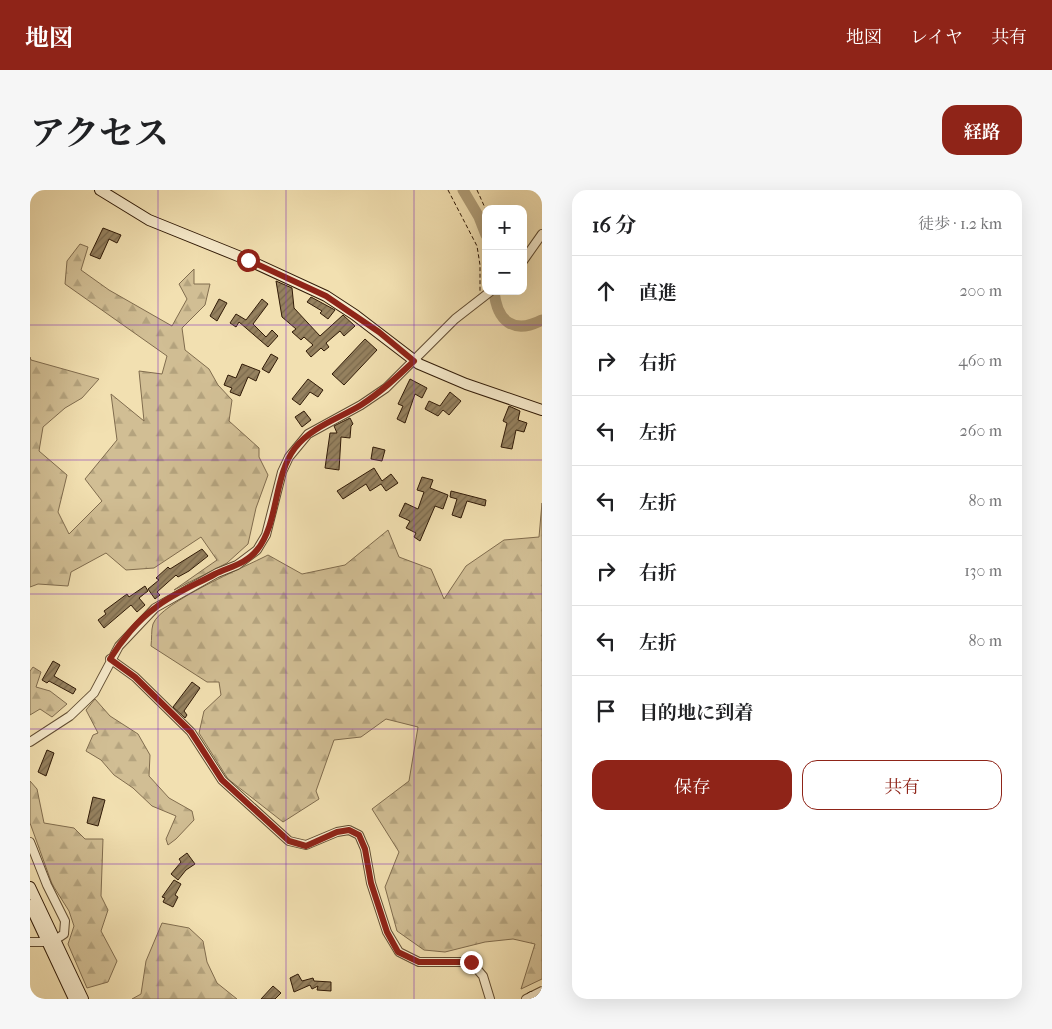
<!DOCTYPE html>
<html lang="ja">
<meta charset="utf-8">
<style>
body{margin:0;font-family:"IM FELL French Canon","Noto Serif JP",serif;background:#f6f6f6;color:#202124}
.controls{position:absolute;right:15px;top:15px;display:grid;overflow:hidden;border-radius:10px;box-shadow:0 5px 20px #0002}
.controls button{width:45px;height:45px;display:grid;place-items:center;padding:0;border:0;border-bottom:1px solid #e0e0e0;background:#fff;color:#202124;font:25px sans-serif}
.stop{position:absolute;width:15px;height:15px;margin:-11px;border:4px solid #8f2418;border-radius:50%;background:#fff}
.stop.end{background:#8f2418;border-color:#fff;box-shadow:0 1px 5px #0008}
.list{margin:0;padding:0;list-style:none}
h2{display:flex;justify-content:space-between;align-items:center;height:65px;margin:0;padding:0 20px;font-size:21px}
h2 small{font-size:16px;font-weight:400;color:#757577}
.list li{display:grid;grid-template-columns:32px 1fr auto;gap:15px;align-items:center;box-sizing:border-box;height:70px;padding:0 20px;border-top:1px solid #e0e0e0}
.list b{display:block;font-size:19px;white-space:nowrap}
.list em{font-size:16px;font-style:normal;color:#757577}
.actions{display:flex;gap:10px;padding:15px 20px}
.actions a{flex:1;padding:11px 0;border:1px solid #8f2418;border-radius:15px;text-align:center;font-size:18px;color:#8f2418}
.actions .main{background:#8f2418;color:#fff}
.icon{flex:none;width:28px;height:28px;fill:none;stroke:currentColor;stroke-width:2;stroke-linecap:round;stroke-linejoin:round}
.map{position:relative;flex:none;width:512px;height:809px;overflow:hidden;border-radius:15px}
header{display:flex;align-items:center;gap:30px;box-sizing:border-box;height:70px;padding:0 25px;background:#8f2418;color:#fff}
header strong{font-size:24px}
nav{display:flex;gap:28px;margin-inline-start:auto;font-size:18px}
.intro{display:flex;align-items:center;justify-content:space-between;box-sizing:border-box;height:120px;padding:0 30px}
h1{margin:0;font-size:35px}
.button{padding:12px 22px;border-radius:15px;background:#8f2418;color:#fff;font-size:18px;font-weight:700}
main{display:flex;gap:30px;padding:0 30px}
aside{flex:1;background:#fff;border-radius:15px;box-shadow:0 5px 20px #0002}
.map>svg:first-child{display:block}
.forest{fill:url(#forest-firs);stroke:#806c4e}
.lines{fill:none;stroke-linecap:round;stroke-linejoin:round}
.river{stroke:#b09d77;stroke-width:11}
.building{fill:url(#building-hatch);stroke:#301a07}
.street-casing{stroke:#604c32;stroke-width:10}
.secondary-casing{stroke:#301a07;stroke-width:12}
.path{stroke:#301a07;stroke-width:1;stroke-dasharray:4 2.5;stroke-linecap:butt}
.street{stroke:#f7ebcc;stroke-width:8}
.secondary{stroke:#f7ebcc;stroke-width:10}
.route{stroke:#8f2418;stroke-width:6}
.grid{fill:none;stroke:#7b2cbf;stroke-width:1;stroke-opacity:0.55}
</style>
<header>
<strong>地図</strong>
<nav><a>地図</a><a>レイヤ</a><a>共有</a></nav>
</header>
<div class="intro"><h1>アクセス</h1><a class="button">経路</a></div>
<main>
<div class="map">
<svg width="512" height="809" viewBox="0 0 512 809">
<defs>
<pattern id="forest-firs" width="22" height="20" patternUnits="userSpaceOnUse" patternTransform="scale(1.25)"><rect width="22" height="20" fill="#d1be94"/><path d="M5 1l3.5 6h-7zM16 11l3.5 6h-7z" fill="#b4a37e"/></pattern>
<pattern id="building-hatch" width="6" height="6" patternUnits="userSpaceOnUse" patternTransform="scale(1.25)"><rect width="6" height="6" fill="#95815f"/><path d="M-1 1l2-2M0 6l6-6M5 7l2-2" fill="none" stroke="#7a694c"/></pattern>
</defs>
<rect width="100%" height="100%" fill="#f2e0b1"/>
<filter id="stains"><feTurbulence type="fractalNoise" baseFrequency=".004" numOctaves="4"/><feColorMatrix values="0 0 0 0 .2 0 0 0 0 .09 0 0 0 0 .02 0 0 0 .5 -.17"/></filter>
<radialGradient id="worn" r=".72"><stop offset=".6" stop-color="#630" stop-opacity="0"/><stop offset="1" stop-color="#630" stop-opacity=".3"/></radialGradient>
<g class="forest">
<polygon points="50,54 58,57 51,80 79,100 142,136 157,109 149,94 164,79 164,94 180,94 175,115 152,138 155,160 179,179 188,195 202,210 199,231 229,258 229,267 238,285 226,318 218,354 197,373 144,400 187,370 171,347 124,378 96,380 76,363 41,382 38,396 8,394 0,397 0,167 1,170 69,189 52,208 35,218 13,237 9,261 37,285 28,322 39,344 72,311 55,289 87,250 81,204 114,231 109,181 132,184 137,166 35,94 37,71"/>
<path d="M 512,313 L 512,789 L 491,799 L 505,754 L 483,749 L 455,752 L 415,762 L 394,760 L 367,741 L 355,697 L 369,662 L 342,619 L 379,591 L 388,537 L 356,529 L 331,547 L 304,550 L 286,601 L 289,609 L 253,632 L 198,589 L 169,543 L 174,521 L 191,505 L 189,492 L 177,492 L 121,456 C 122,449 121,440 123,434 C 131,412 215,377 238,365 L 272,384 L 315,375 L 358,340 L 369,367 L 401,379 L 414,409 L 436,376 L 474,350 L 509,347 Z"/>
<polygon points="3,477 11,482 6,497 20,501 37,514 22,527 10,519 0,525 0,481"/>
<polygon points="65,509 80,526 108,544 120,565 119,586 139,608 162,621 164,630 146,649 138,655 136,649 146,626 122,616 103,598 84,585 71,570 56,561 63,545 68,543 56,520"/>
<polygon points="0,591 7,599 14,633 44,638 55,649 73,649 71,706 78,720 71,741 87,771 78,792 57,798 38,754 44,736 39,721 22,694 0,633"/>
<polygon points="132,733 159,738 173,751 177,772 187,793 207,809 102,809 111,804 116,771"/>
</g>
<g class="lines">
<g class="river">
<polyline points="433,0 449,27 456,45"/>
<path d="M 464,101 C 467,131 483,145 512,130"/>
</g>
</g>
<g class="building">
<polygon points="73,38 91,45 87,53 79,49 70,69 60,65"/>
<polygon points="246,91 262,98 264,118 290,146 313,125 325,136 314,146 310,141 296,153 299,157 294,161 291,158 281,167 276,161 283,155 274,147 271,150 262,142 266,139 252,127"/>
<polygon points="281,107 305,120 298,129 290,123 292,121 277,112"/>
<polygon points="189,109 197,113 187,131 180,126"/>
<polygon points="232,109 238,114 223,134 236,147 242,140 248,146 238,157 209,132 206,137 200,133 206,124 216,130"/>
<polygon points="335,149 347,160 314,195 302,184"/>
<polygon points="241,164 248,168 239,183 232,179"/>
<polygon points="212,174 230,181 226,191 218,187 210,206 200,202 202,198 194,195 198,185 206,188"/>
<polygon points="278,189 293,200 288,207 280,202 270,215 262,209"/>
<polygon points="380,189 397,198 392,208 385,204 375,233 367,229 373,216 368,214"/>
<polygon points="420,202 431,211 419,225 413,220 408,226 395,219 399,211 410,216"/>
<polygon points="479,216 490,221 488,230 497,233 494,242 486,240 482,259 471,257 477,233 473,231"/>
<polygon points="274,221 281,230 272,237 265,227"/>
<polygon points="320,228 323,234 321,236 320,248 311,247 309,280 295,278 300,243 307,243 304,236"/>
<polygon points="343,257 355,260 352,271 341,269"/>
<polygon points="344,278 352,291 361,284 368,293 356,301 351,294 340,301 336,294 313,309 307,301"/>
<polygon points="392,287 403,290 400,298 418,305 413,319 405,316 390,351 384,347 386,343 376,338 380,331 369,326 375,313 388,319 394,302 387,300"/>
<polygon points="421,301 456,310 455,316 437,311 431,328 422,325 427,309 420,307"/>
<polygon points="172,359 178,366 159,381 148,387 146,385 127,402 130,405 125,409 118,399 129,390 126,388 138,377 140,379"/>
<polygon points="115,396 118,401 109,408 115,415 107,422 101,415 74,438 68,430 76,424 74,421 97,404 99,407"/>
<polygon points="23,471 30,475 24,486 46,499 43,504 19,491 17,493 12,490"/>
<polygon points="162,492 170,498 154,521 157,525 155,528 143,517"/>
<polygon points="17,560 24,563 16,586 8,582"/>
<polygon points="63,607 75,610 68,636 57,633"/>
<polygon points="157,663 165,674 156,680 148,690 141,684 151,672 149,669"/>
<polygon points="144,690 151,694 145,705 148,707 143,717 133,712 135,708 132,707"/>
<polygon points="268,784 272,791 283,788 284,791 301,792 301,801 287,800 288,796 282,799 280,795 264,802 260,788"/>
<polygon points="243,796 251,803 245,809 231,809"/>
</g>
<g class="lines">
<defs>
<g id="street">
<polyline points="493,71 512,44"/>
<polyline points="80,469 105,487 161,542 192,590 259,651 276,655 307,642 319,640 329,645 335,659 341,693 357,742 369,762 389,772 441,772 453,786 460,809"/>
<polyline points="0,552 40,526 64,503 89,456 125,418 187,383 207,375 227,360 236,345 252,282 259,267 278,244 331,215 356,198 425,129 461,101"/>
<polyline points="0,652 17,695 35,731 34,744 25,750"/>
<polyline points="0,752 19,752"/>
<polyline points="496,809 512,801"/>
</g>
<g id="secondary">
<polyline points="70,0 119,30 218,70 296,106 325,125 389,174 436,194 512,220"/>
<polyline points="0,697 53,809"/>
<polyline points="0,715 44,809"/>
<polyline points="502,807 502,809"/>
</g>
</defs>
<use href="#street" class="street-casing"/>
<use href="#secondary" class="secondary-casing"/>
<g class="path">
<polyline points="418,0 447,56 450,75 450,101"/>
<polyline points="447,0 456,20"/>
</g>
<use href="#street" class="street"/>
<use href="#secondary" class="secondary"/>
</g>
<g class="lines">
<path class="route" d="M 218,70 L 296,106 L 349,142 L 384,171 C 367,187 351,202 331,215 C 310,228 281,237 265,258 C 243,287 249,333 227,360 C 216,374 199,377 185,384 C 165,395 142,404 125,418 C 108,430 91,451 80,469 L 105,487 L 161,542 L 192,590 L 259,651 L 276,656 L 307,642 L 319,640 L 329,645 L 335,659 L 341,693 L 357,742 L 368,762 L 389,772 L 441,772"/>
</g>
<path class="grid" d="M 128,0 L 128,809M 256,0 L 256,809M 384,0 L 384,809M 0,135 L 512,135M 0,270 L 512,270M 0,404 L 512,404M 0,539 L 512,539M 0,674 L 512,674"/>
<rect width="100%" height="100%" filter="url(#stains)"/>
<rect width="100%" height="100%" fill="url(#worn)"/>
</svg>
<div class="controls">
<button>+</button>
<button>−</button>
</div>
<div class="stop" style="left:218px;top:70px"></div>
<div class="stop end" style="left:441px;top:772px"></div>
</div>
<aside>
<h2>16 分<small>徒歩 · 1.2 km</small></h2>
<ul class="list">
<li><svg class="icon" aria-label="ahead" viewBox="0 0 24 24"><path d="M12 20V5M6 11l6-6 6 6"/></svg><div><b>直進</b></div><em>200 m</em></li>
<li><svg class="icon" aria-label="right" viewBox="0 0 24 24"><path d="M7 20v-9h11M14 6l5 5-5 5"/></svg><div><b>右折</b></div><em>460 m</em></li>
<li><svg class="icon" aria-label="left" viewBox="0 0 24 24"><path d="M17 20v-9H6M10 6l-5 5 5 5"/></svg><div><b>左折</b></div><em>260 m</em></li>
<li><svg class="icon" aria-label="left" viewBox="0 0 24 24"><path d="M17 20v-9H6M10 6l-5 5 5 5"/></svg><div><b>左折</b></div><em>80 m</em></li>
<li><svg class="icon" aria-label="right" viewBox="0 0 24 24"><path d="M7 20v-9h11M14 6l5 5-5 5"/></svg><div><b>右折</b></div><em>130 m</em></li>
<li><svg class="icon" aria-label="left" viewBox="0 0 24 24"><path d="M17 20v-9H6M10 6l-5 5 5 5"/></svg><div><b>左折</b></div><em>80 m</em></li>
<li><svg class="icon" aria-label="arrive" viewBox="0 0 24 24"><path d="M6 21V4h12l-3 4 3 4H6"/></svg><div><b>目的地に到着</b></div></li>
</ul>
<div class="actions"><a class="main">保存</a><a>共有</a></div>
</aside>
</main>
